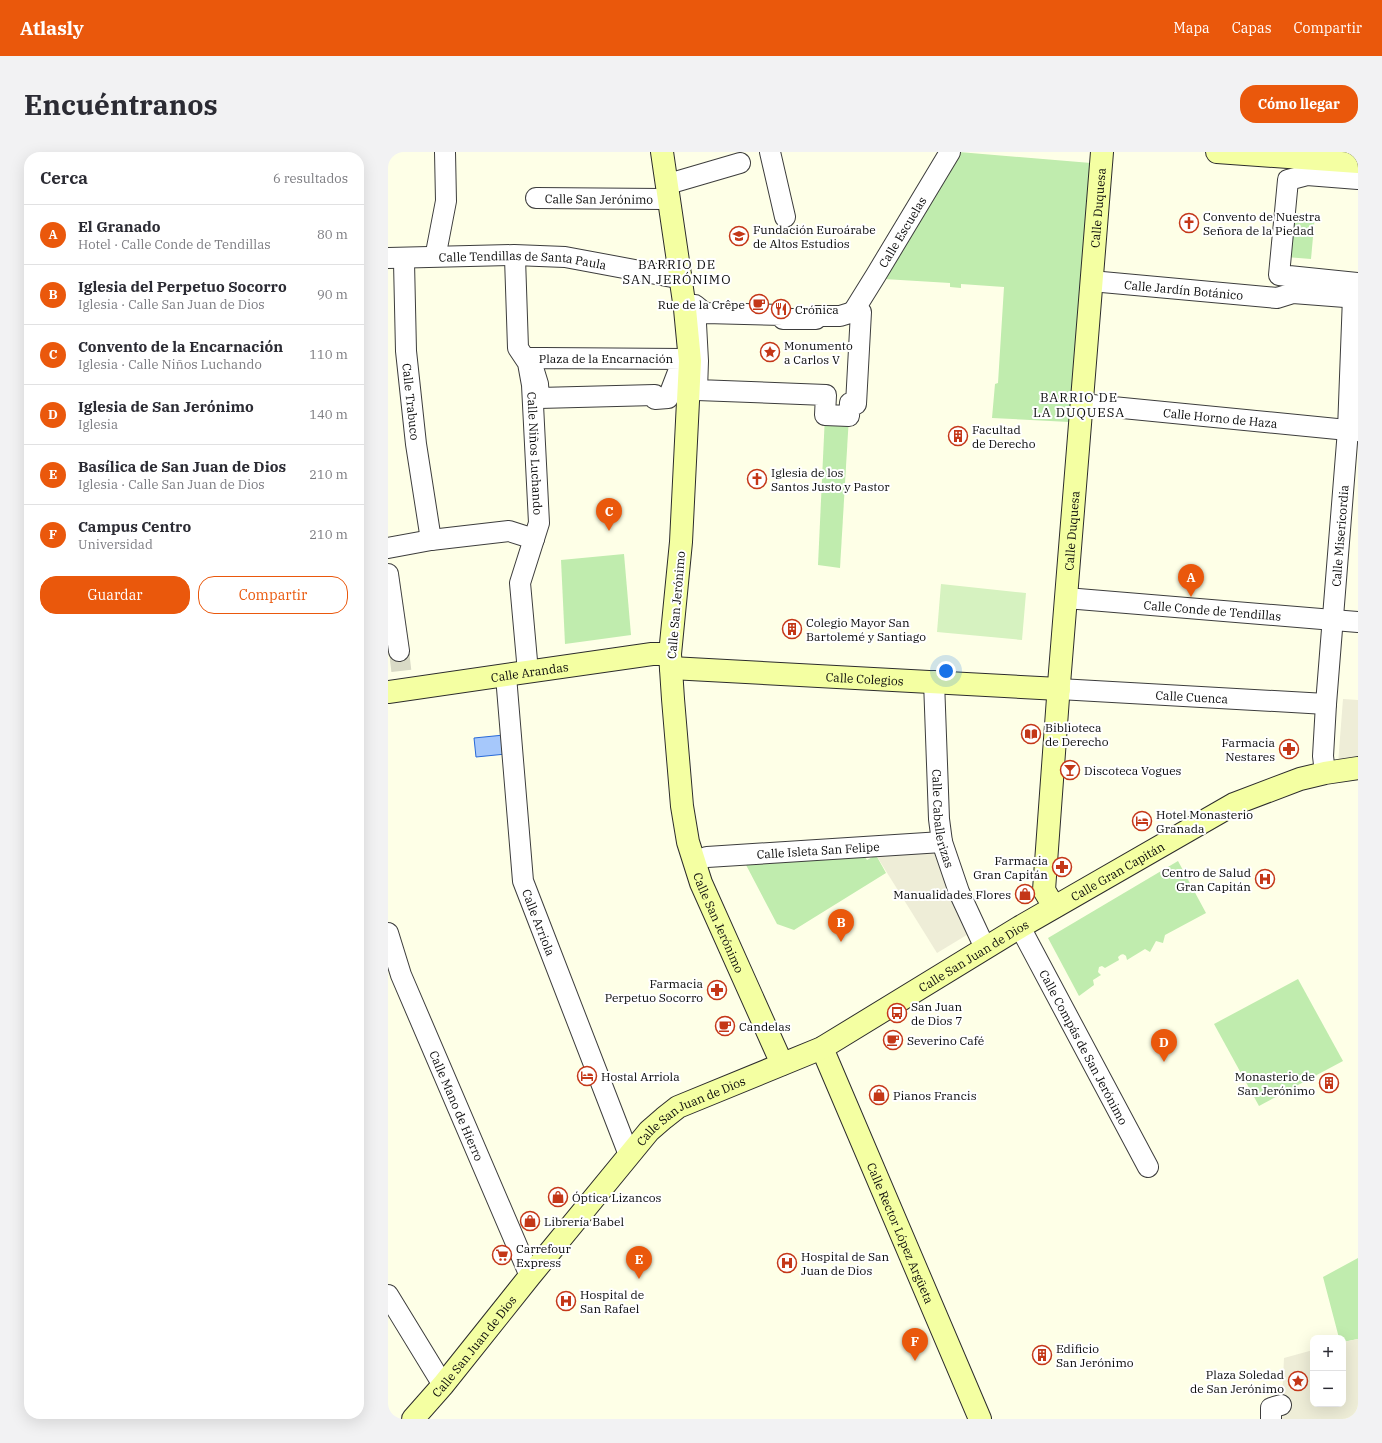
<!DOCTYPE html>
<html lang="es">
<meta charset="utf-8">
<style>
body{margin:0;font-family:"IBM Plex Serif",serif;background:#f2f2f3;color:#2b2b33}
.controls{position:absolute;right:12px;bottom:12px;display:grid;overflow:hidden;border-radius:8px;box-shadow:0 4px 16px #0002}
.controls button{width:36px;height:36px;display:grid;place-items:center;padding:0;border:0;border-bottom:1px solid #e1e1e2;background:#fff;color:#2b2b33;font:20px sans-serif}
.you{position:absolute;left:558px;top:519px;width:14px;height:14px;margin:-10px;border:3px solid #fff;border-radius:50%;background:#1a73e8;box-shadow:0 0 0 6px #1a73e833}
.badge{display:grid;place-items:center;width:26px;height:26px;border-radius:50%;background:#ea580c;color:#fff;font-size:13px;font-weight:700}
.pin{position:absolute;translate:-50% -33px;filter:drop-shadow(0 1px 2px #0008)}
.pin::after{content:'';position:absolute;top:21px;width:14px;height:12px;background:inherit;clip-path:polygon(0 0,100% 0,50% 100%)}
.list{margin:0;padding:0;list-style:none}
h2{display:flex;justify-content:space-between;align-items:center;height:52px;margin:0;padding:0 16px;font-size:17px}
h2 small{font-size:13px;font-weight:400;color:#7c7c81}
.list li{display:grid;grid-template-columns:26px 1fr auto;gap:12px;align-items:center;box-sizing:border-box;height:60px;padding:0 16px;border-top:1px solid #e1e1e2}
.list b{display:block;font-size:15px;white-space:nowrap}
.list p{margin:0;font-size:13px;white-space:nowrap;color:#7c7c81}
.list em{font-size:13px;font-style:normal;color:#7c7c81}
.actions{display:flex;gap:8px;padding:12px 16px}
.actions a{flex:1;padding:9px 0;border:1px solid #ea580c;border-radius:16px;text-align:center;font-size:14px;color:#ea580c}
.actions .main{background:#ea580c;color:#fff}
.map{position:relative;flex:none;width:970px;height:1267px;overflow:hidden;border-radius:16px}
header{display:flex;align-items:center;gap:24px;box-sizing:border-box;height:56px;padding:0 20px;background:#ea580c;color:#fff}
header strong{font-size:19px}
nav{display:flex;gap:22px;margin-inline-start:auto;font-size:14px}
.intro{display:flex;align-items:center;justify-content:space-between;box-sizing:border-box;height:96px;padding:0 24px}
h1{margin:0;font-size:28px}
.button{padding:10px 18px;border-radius:16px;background:#ea580c;color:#fff;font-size:14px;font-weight:700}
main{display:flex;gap:24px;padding:0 24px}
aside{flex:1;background:#fff;border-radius:16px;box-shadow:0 4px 16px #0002}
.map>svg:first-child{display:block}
.green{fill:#c0ecae}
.pitch{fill:#d6f2c0}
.plaza{fill:#eeedd7}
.water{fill:#a6c8fb;stroke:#2769d8}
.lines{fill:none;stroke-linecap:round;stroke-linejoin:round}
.street-tunnel{stroke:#d9dac6;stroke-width:20;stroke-dasharray:20 10;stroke-linecap:butt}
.street-casing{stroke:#3d3d3d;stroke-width:22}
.secondary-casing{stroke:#2c2c2c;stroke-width:24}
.street{stroke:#fff;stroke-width:20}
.secondary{stroke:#f4ffa2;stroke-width:22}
.labels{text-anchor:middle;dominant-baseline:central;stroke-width:4;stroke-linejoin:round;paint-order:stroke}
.street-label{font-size:12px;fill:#0a0a0a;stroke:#fff}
.poi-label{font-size:12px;fill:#0a0a0a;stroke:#fff;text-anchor:start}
.neighbourhood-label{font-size:13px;letter-spacing:1px;fill:#0a0a0a;stroke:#fff}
</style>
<header>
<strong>Atlasly</strong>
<nav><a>Mapa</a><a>Capas</a><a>Compartir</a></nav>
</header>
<div class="intro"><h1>Encuéntranos</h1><a class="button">Cómo llegar</a></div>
<main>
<aside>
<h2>Cerca<small>6 resultados</small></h2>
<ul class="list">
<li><span class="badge">A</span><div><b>El Granado</b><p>Hotel · Calle Conde de Tendillas</p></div><em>80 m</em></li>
<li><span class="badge">B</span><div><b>Iglesia del Perpetuo Socorro</b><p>Iglesia · Calle San Juan de Dios</p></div><em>90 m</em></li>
<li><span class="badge">C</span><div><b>Convento de la Encarnación</b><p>Iglesia · Calle Niños Luchando</p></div><em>110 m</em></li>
<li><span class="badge">D</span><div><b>Iglesia de San Jerónimo</b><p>Iglesia</p></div><em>140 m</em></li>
<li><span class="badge">E</span><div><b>Basílica de San Juan de Dios</b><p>Iglesia · Calle San Juan de Dios</p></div><em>210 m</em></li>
<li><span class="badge">F</span><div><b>Campus Centro</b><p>Universidad</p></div><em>210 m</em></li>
</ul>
<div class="actions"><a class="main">Guardar</a><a>Compartir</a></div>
</aside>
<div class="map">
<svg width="970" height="1267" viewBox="0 0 970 1267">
<rect width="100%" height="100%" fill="#feffe7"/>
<g class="green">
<polygon points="571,0 703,11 693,156 681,270 604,266 607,232 610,231 616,135 573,132 573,136 562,135 562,131 496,127"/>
<polygon points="902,61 927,63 923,107 898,105"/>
<polygon points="437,263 461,264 452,416 430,413"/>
<polygon points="236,402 243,483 177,492 173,408"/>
<polygon points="475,702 479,708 488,703 498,721 406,778 389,772 357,711"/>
<path d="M 790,709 L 818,761 L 777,783 L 775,791 L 768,789 L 762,800 L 757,797 L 739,808 L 738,804 C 735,801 733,802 730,805 L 731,808 L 717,816 L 714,814 L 711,815 L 710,820 L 713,823 L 705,828 L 706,833 L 691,844 L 660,786 Z"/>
<polygon points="910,827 955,909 871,954 826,872"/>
<polygon points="970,1106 970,1187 955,1190 955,1186 951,1186 935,1125"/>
</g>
<polygon class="pitch" points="553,432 638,441 634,488 549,480"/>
<g class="plaza">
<polygon points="955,547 970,548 970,609 950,612"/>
<polygon points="549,697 582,781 549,801 488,703"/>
<polygon points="970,1187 970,1267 893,1267 896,1206 925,1198 925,1252 955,1252 955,1190"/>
</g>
<polygon class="water" points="116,583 118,602 88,605 86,586"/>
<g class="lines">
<polyline class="street-tunnel" points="11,499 15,533"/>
<defs>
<g id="street">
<polyline points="382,0 397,65"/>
<polyline points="970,27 919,23 900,28 891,123 970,131"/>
<polyline points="287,30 352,11"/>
<path id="s1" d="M 148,46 L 274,47"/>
<polyline points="48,101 58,49 57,0"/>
<path id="s2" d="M 0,106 L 126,103 L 177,105 L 284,125 L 293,124"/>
<path id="s3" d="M 127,106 L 130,196 L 140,211 L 144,233 L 151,371 L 132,431 L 140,520"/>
<path id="s4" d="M 16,110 L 18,199 L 28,292 L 43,388"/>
<path id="s5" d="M 703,129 L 889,146 L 905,141 L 970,146"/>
<polygon points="307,153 317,161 395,163 395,167 428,167 428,164 452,164 465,160 473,160 468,252 462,251 461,264 437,263 438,243 309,238 310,209"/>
<path id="s6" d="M 465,160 L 488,123 L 562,0"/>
<polygon points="142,206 155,206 295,207 280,246 267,247 267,243 151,246 150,232"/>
<path id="s7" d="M 694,252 L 970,279"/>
<polyline points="0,396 43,388 121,379 146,387"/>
<polyline points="0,422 11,499"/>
<path id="s8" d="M 678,446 L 970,470"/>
<path id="s9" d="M 118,524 L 135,729 L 241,1003"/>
<path id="s10" d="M 546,529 L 551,667 L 554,690 L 571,740 L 597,796"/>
<path id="s11" d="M 671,537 L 938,552"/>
<path id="s12" d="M 937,621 L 935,604 L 938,552 L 960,278 L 965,145"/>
<path id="s13" d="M 307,709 L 319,705 L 554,690"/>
<path id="s14" d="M 632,775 L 760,1015"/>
<path id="s15" d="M 0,781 L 13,823 L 142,1124"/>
<polyline points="0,1143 55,1233"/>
<polyline points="883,1267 883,1256 893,1253"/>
</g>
<g id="secondary">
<path id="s16" d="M 274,0 L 297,157 L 302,209 L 293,390 L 282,502 L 285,547 L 294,654 L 300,690 L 313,731 L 394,912"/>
<polyline points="829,0 970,10"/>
<path id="s17" d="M 283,516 L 671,537"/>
<path id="s18" d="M 0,540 L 264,502 L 282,502"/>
<path id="s19" d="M 666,755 L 656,738 L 671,532 L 714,0"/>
<path id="s20" d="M 434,896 L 592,1267"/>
<path id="s21" d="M 25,1267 L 55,1233 L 142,1124 L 261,979 L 276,966 L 290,955 L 434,896 L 632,775 L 846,652 L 912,627 L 937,621 L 970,616"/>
</g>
</defs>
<use href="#street" class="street-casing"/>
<use href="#secondary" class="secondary-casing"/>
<use href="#street" class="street"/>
<use href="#secondary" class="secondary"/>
</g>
<defs>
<symbol id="church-ring" viewBox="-11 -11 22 22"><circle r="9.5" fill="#fff" stroke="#c43718" stroke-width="1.5"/><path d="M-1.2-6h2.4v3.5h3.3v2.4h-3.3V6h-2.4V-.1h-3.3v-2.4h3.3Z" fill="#c43718"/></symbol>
<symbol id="university-ring" viewBox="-11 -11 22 22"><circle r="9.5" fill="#fff" stroke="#c43718" stroke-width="1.5"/><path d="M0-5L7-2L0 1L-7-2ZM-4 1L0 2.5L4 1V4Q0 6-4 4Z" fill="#c43718"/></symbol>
<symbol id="cafe-ring" viewBox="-11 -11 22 22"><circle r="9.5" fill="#fff" stroke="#c43718" stroke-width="1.5"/><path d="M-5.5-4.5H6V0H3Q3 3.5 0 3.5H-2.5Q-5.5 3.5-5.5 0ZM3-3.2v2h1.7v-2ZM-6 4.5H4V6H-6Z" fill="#c43718"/></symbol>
<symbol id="restaurant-ring" viewBox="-11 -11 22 22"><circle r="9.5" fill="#fff" stroke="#c43718" stroke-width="1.5"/><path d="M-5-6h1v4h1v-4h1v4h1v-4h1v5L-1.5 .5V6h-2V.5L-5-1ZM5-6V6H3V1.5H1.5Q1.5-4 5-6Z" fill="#c43718"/></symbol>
<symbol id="sight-ring" viewBox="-11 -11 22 22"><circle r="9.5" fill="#fff" stroke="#c43718" stroke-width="1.5"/><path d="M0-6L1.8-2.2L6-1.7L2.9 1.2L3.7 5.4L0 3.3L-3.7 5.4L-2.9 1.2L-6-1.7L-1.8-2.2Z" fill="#c43718"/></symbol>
<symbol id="building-ring" viewBox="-11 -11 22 22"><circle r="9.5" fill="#fff" stroke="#c43718" stroke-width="1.5"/><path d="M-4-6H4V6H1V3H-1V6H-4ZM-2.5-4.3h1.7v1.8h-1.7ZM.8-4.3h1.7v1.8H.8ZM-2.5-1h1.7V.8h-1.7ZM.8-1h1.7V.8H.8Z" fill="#c43718"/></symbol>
<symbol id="library-ring" viewBox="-11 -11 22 22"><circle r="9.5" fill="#fff" stroke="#c43718" stroke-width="1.5"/><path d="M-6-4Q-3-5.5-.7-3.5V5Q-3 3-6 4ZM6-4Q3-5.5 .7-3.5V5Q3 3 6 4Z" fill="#c43718"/></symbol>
<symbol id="pharmacy-ring" viewBox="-11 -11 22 22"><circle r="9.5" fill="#fff" stroke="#c43718" stroke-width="1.5"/><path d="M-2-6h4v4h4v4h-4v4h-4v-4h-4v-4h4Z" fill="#c43718"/></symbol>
<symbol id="bar-ring" viewBox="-11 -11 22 22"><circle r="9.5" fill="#fff" stroke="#c43718" stroke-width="1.5"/><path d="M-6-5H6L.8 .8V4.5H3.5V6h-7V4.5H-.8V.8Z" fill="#c43718"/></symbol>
<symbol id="hotel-ring" viewBox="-11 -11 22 22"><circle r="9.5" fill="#fff" stroke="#c43718" stroke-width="1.5"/><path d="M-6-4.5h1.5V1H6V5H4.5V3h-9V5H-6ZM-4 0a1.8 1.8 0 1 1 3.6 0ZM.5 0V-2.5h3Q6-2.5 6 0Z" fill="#c43718"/></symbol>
<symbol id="hospital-ring" viewBox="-11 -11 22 22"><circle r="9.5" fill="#fff" stroke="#c43718" stroke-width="1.5"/><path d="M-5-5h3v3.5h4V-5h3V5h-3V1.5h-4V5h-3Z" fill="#c43718"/></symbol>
<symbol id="shop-ring" viewBox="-11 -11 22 22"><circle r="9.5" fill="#fff" stroke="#c43718" stroke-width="1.5"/><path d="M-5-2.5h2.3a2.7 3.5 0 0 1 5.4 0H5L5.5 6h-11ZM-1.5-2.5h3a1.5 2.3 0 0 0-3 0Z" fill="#c43718"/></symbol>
<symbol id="bus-ring" viewBox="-11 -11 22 22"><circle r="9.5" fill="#fff" stroke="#c43718" stroke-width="1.5"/><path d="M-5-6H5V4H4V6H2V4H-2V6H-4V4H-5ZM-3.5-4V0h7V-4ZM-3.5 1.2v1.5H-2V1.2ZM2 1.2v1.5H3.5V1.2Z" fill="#c43718"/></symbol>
<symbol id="supermarket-ring" viewBox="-11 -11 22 22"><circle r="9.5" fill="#fff" stroke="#c43718" stroke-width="1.5"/><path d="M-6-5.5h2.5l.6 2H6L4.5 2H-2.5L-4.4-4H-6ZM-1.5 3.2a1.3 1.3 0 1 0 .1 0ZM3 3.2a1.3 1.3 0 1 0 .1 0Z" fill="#c43718"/></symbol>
</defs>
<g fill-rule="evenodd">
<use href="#church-ring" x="790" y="60" width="22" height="22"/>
<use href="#university-ring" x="340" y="73" width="22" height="22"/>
<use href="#cafe-ring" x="360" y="141" width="22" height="22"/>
<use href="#restaurant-ring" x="382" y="146" width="22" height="22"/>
<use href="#sight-ring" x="371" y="189" width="22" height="22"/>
<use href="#building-ring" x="559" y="273" width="22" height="22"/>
<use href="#church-ring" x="358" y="316" width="22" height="22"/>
<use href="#building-ring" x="393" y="466" width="22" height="22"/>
<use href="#library-ring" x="632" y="571" width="22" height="22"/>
<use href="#pharmacy-ring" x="890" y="586" width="22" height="22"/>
<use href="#bar-ring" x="671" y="607" width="22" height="22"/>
<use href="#hotel-ring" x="743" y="658" width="22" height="22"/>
<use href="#pharmacy-ring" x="663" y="704" width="22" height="22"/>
<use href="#hospital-ring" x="866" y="716" width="22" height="22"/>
<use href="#shop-ring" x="626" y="731" width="22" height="22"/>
<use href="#pharmacy-ring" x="318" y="827" width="22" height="22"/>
<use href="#bus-ring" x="498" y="850" width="22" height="22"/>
<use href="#cafe-ring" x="326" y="863" width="22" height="22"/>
<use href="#cafe-ring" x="494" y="877" width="22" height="22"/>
<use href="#hotel-ring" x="188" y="913" width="22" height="22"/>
<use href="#building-ring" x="930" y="920" width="22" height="22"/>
<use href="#shop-ring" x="480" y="932" width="22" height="22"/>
<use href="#shop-ring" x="159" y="1034" width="22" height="22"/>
<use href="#shop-ring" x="131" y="1058" width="22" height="22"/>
<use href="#supermarket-ring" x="103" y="1092" width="22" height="22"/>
<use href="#hospital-ring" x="388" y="1100" width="22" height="22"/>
<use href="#hospital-ring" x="167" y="1138" width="22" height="22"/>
<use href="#building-ring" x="643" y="1192" width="22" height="22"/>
<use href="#sight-ring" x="899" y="1218" width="22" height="22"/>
</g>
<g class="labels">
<g class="street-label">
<text stroke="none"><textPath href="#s1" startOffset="63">Calle San Jerónimo</textPath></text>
<text stroke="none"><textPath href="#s19" startOffset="704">Calle Duquesa</textPath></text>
<text stroke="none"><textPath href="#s6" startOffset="94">Calle Escuelas</textPath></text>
<text stroke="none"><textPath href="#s2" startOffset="135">Calle Tendillas de Santa Paula</textPath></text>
<text stroke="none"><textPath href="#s5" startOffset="93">Calle Jardín Botánico</textPath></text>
<text x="218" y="206">Plaza de la Encarnación</text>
<text stroke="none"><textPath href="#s4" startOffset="140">Calle Trabuco</textPath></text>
<text stroke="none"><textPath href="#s7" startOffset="139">Calle Horno de Haza</textPath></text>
<text stroke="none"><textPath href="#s3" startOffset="199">Calle Niños Luchando</textPath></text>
<text stroke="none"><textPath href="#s19" startOffset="380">Calle Duquesa</textPath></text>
<text stroke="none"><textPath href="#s12" startOffset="238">Calle Misericordia</textPath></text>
<text transform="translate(288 453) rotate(-85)">Calle San Jerónimo</text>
<text stroke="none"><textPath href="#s8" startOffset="147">Calle Conde de Tendillas</textPath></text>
<text stroke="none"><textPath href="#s18" startOffset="143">Calle Arandas</textPath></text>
<text stroke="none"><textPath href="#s17" startOffset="194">Calle Colegios</textPath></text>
<text stroke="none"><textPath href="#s11" startOffset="133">Calle Cuenca</textPath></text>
<text stroke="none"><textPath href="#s10" startOffset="138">Calle Caballerizas</textPath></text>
<text stroke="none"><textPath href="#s13" startOffset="124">Calle Isleta San Felipe</textPath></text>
<text stroke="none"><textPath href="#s21" startOffset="910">Calle Gran Capitán</textPath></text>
<text stroke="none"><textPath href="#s9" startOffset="250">Calle Arriola</textPath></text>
<text stroke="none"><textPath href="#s16" startOffset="780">Calle San Jerónimo</textPath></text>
<text stroke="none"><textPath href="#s21" startOffset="743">Calle San Juan de Dios</textPath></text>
<text stroke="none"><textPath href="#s14" startOffset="136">Calle Compás de San Jerónimo</textPath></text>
<text stroke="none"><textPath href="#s15" startOffset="186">Calle Mano de Hierro</textPath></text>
<text stroke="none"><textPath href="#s21" startOffset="419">Calle San Juan de Dios</textPath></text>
<text stroke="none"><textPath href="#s20" startOffset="201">Calle Rector López Argüeta</textPath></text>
<text stroke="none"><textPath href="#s21" startOffset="95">Calle San Juan de Dios</textPath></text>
</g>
<g class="poi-label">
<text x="815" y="64">Convento de Nuestra<tspan x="815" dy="14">Señora de la Piedad</tspan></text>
<text x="365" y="77">Fundación Euroárabe<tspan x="365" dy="14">de Altos Estudios</tspan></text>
<text x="357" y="152" text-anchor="end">Rue de la Crêpe</text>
<text x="407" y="157">Crónica</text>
<text x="396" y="193">Monumento<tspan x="396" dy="14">a Carlos V</tspan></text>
<text x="584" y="277">Facultad<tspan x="584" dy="14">de Derecho</tspan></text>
<text x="383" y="320">Iglesia de los<tspan x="383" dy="14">Santos Justo y Pastor</tspan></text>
<text x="418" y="470">Colegio Mayor San<tspan x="418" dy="14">Bartolemé y Santiago</tspan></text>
<text x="657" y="575">Biblioteca<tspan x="657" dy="14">de Derecho</tspan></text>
<text x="887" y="590" text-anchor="end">Farmacia<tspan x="887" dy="14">Nestares</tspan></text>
<text x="696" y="618">Discoteca Vogues</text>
<text x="768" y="662">Hotel Monasterio<tspan x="768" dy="14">Granada</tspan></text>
<text x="660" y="708" text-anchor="end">Farmacia<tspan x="660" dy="14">Gran Capitán</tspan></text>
<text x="863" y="720" text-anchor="end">Centro de Salud<tspan x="863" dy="14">Gran Capitán</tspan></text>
<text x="623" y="742" text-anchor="end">Manualidades Flores</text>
<text x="315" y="831" text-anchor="end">Farmacia<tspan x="315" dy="14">Perpetuo Socorro</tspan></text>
<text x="523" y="854">San Juan<tspan x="523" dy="14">de Dios 7</tspan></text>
<text x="351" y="874">Candelas</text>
<text x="519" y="888">Severino Café</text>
<text x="213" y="924">Hostal Arriola</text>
<text x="927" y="924" text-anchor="end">Monasterio de<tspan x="927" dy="14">San Jerónimo</tspan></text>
<text x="505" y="943">Pianos Francis</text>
<text x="184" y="1045">Óptica Lizancos</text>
<text x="156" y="1069">Librería Babel</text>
<text x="128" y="1096">Carrefour<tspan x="128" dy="14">Express</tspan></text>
<text x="413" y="1104">Hospital de San<tspan x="413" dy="14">Juan de Dios</tspan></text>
<text x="192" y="1142">Hospital de<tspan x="192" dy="14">San Rafael</tspan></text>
<text x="668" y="1196">Edificio<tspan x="668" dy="14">San Jerónimo</tspan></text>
<text x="896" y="1222" text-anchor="end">Plaza Soledad<tspan x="896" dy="14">de San Jerónimo</tspan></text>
</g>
<g class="neighbourhood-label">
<text x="289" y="112">BARRIO DE<tspan x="289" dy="15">SAN JERÓNIMO</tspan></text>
<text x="691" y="245">BARRIO DE<tspan x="691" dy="15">LA DUQUESA</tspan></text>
</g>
</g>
</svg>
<div class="controls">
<button>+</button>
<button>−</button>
</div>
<div class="you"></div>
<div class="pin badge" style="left:803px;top:445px">A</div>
<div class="pin badge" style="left:453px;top:790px">B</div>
<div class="pin badge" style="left:221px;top:379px">C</div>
<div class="pin badge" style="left:776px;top:910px">D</div>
<div class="pin badge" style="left:251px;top:1127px">E</div>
<div class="pin badge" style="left:527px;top:1209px">F</div>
</div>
</main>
